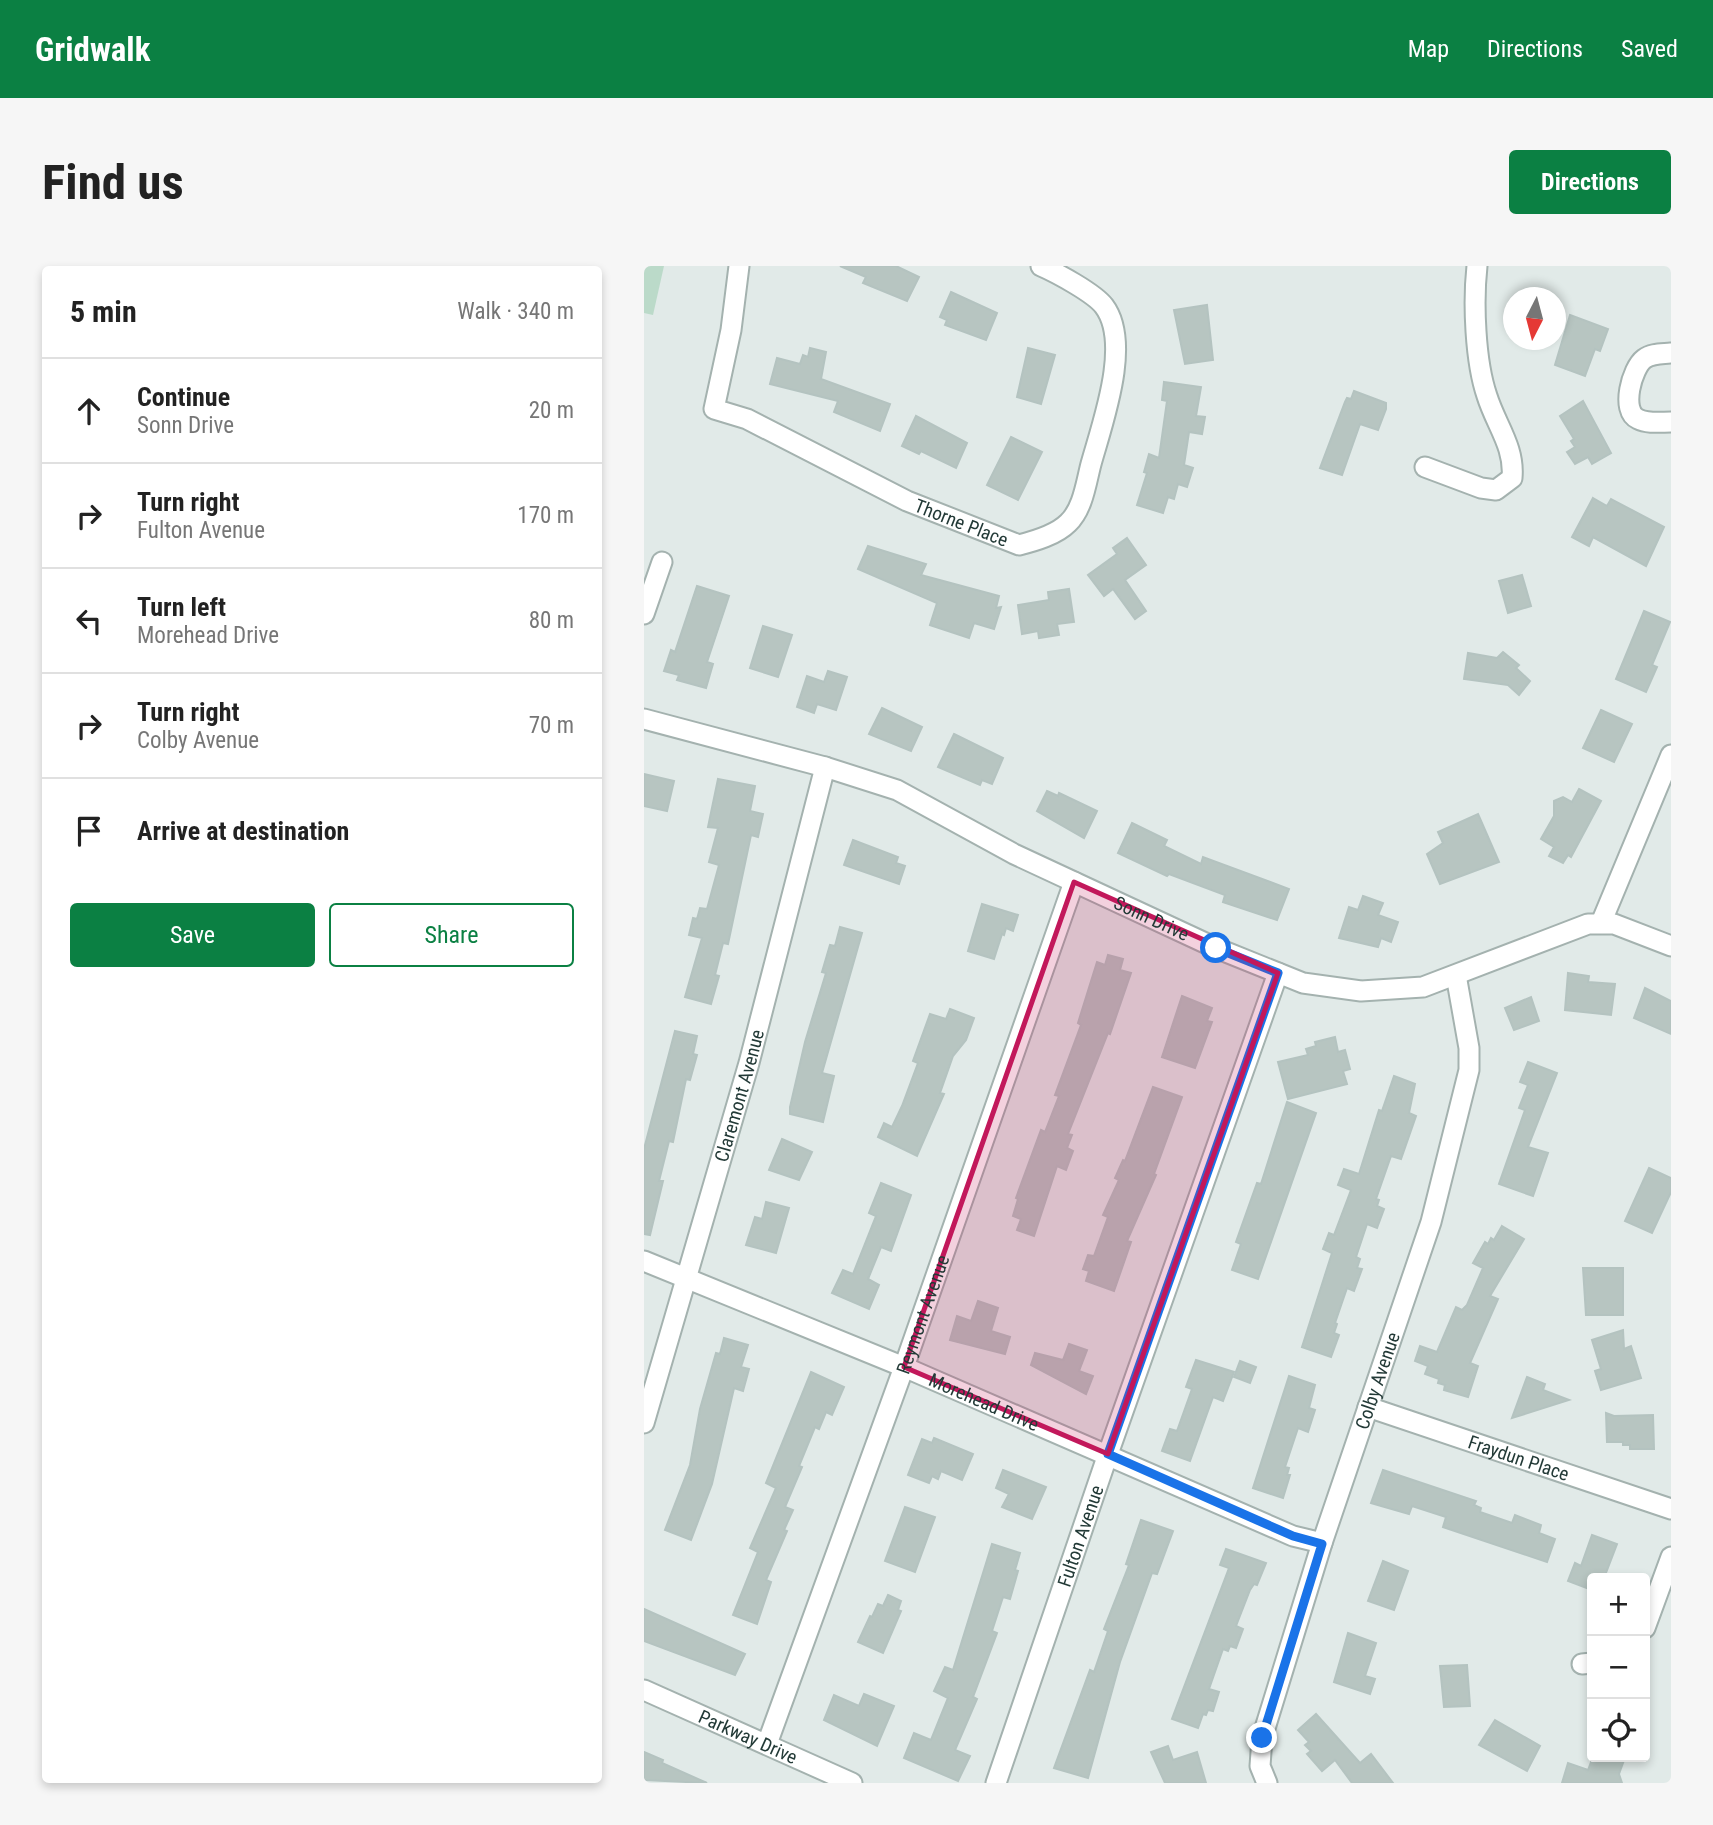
<!DOCTYPE html>
<meta charset="utf-8">
<style>
body{margin:0;font-family:"Roboto Condensed",sans-serif;background:#f6f6f6;color:#222}
.controls{position:absolute;right:21px;bottom:21px;display:grid;overflow:hidden;border-radius:7px;box-shadow:0 4px 10px #0003}
.controls button{width:63px;height:63px;display:grid;place-items:center;padding:0;border:0;border-bottom:2px solid #e0e0e0;background:#fff;color:#222;font:35px sans-serif}
.compass{position:absolute;left:859px;top:21px;width:63px;height:63px;border-radius:50%;background:#fff;box-shadow:0 4px 10px #0003;rotate:186deg}
.stop{position:absolute;width:21px;height:21px;margin:-16px;border:5px solid #1a73e8;border-radius:50%;background:#fff}
.stop.end{background:#1a73e8;border-color:#fff;box-shadow:0 2px 7px #0008}
.list{margin:0;padding:0;list-style:none}
h2{display:flex;justify-content:space-between;align-items:center;height:91px;margin:0;padding:0 28px;font-size:30px}
h2 small{font-size:23px;font-weight:400;color:#767676}
.list li{display:grid;grid-template-columns:46px 1fr auto;gap:21px;align-items:center;box-sizing:border-box;height:105px;padding:0 28px;border-top:2px solid #e0e0e0}
.list b{display:block;font-size:26px;white-space:nowrap}
.list p{margin:0;font-size:23px;white-space:nowrap;color:#767676}
.list em{font-size:23px;font-style:normal;color:#767676}
.actions{display:flex;gap:14px;padding:21px 28px}
.actions a{flex:1;padding:16px 0;border:2px solid #0b8043;border-radius:7px;text-align:center;font-size:24px;color:#0b8043}
.actions .main{background:#0b8043;color:#fff}
.icon{flex:none;width:38px;height:38px;fill:none;stroke:currentColor;stroke-width:2;stroke-linecap:round;stroke-linejoin:round}
.map{position:relative;flex:none;width:1027px;height:1517px;overflow:hidden;border-radius:7px}
header{display:flex;align-items:center;gap:42px;box-sizing:border-box;height:98px;padding:0 35px;background:#0b8043;color:#fff}
header strong{font-size:33px}
nav{display:flex;gap:38px;margin-inline-start:auto;font-size:24px}
.intro{display:flex;align-items:center;justify-content:space-between;box-sizing:border-box;height:168px;padding:0 42px}
h1{margin:0;font-size:49px}
.button{padding:18px 32px;border-radius:7px;background:#0b8043;color:#fff;font-size:24px;font-weight:700}
main{display:flex;gap:42px;padding:0 42px}
aside{flex:1;background:#fff;border-radius:7px;box-shadow:0 4px 10px #0003}
.map>svg:first-child{display:block}
.green{fill:#bbdac9}
.building{fill:#b7c5c1;stroke:#b4c3c0;stroke-width:2}
.lines{fill:none;stroke-linecap:round;stroke-linejoin:round}
.street-casing{stroke:#a4b2af;stroke-width:23}
.street{stroke:#fff;stroke-width:19}
.route{stroke:#1a73e8;stroke-width:9}
.marked{fill:#c2185b;fill-opacity:0.2;stroke:#c2185b;stroke-width:5;stroke-linejoin:round}
.labels{text-anchor:middle;dominant-baseline:central;stroke-width:7;stroke-linejoin:round;paint-order:stroke}
.street-label{font-size:19px;fill:#233a37;stroke:#f1f7f5}
</style>
<header>
<strong>Gridwalk</strong>
<nav><a>Map</a><a>Directions</a><a>Saved</a></nav>
</header>
<div class="intro"><h1>Find us</h1><a class="button">Directions</a></div>
<main>
<aside>
<h2>5 min<small>Walk · 340 m</small></h2>
<ul class="list">
<li><svg class="icon" aria-label="ahead" viewBox="0 0 24 24"><path d="M12 20V5M6 11l6-6 6 6"/></svg><div><b>Continue</b><p>Sonn Drive</p></div><em>20 m</em></li>
<li><svg class="icon" aria-label="right" viewBox="0 0 24 24"><path d="M7 20v-9h11M14 6l5 5-5 5"/></svg><div><b>Turn right</b><p>Fulton Avenue</p></div><em>170 m</em></li>
<li><svg class="icon" aria-label="left" viewBox="0 0 24 24"><path d="M17 20v-9H6M10 6l-5 5 5 5"/></svg><div><b>Turn left</b><p>Morehead Drive</p></div><em>80 m</em></li>
<li><svg class="icon" aria-label="right" viewBox="0 0 24 24"><path d="M7 20v-9h11M14 6l5 5-5 5"/></svg><div><b>Turn right</b><p>Colby Avenue</p></div><em>70 m</em></li>
<li><svg class="icon" aria-label="arrive" viewBox="0 0 24 24"><path d="M6 21V4h12l-3 4 3 4H6"/></svg><div><b>Arrive at destination</b></div></li>
</ul>
<div class="actions"><a class="main">Save</a><a>Share</a></div>
</aside>
<div class="map">
<svg width="1027" height="1517" viewBox="0 0 1027 1517">
<rect width="100%" height="100%" fill="#e1eae8"/>
<polygon class="green" points="0,0 20,0 9,49 0,47"/>
<g class="building">
<polygon points="196,0 252,0 275,11 263,35 219,17 222,11"/>
<polygon points="307,26 353,47 342,74 301,59 303,54 296,51"/>
<polygon points="563,39 569,94 541,98 530,44"/>
<polygon points="926,49 964,63 956,85 951,83 941,110 911,99"/>
<polygon points="166,82 182,86 177,113 246,138 236,165 190,146 194,135 126,118 133,92 156,98 159,89 164,91"/>
<polygon points="384,82 411,89 397,138 373,131"/>
<polygon points="520,116 557,121 552,150 561,151 558,168 545,166 540,199 549,202 543,221 534,218 530,233 524,231 519,247 493,239 503,207 500,206 505,188 515,192 523,135 518,134"/>
<polygon points="710,125 742,137 742,143 734,164 716,158 698,209 676,202 701,136 703,132 707,133"/>
<polygon points="939,135 967,187 948,198 944,191 931,198 923,186 931,181 927,175 930,173 916,150"/>
<polygon points="272,150 323,177 312,202 277,185 275,188 258,180"/>
<polygon points="367,171 398,186 374,234 343,219"/>
<polygon points="949,232 963,240 967,233 1020,261 1002,300 949,271 945,280 928,271"/>
<polygon points="483,272 502,299 481,314 502,345 491,353 469,323 460,330 444,309 473,288 469,282"/>
<polygon points="224,280 282,298 277,309 355,330 352,342 357,341 350,363 330,357 325,372 286,359 293,337 214,303"/>
<polygon points="878,309 887,340 864,347 855,315"/>
<polygon points="53,320 85,330 63,396 69,398 62,422 33,414 35,409 20,405 27,384 31,386"/>
<polygon points="425,323 430,356 413,358 415,369 395,372 394,365 378,368 374,339 405,334 404,326"/>
<polygon points="1000,345 1026,356 1008,399 1013,401 1002,426 972,413"/>
<polygon points="119,360 148,369 134,411 106,402"/>
<polygon points="859,386 875,399 872,402 886,415 875,429 864,419 820,413 824,387 853,392"/>
<polygon points="184,405 203,411 192,444 173,438 170,447 153,441 163,410 180,416"/>
<polygon points="238,442 278,461 267,485 225,468"/>
<polygon points="957,444 988,458 970,496 939,482"/>
<polygon points="310,468 359,492 348,518 338,514 336,519 294,501"/>
<polygon points="0,508 30,515 23,545 0,540"/>
<polygon points="74,513 111,520 106,545 119,548 114,571 107,569 84,678 79,677 71,709 75,710 67,738 41,731 58,672 45,669 49,652 53,653 56,642 63,643 75,599 65,596 74,562 64,561"/>
<polygon points="935,523 957,535 927,591 924,589 919,597 905,590 910,581 897,573 910,550 910,535 919,531 928,536"/>
<polygon points="403,525 414,530 415,527 453,545 440,572 393,545"/>
<polygon points="834,548 855,596 796,618 783,588 799,577 794,566"/>
<polygon points="488,557 523,574 520,580 557,598 559,591 645,623 633,654 579,636 581,629 525,608 523,610 474,587"/>
<polygon points="209,574 254,591 252,597 261,600 255,618 200,599"/>
<polygon points="719,630 739,637 734,649 754,656 747,676 737,672 734,681 695,672 705,641 714,644"/>
<polygon points="338,638 374,649 369,665 362,662 360,669 358,668 350,693 324,685"/>
<polygon points="196,661 218,667 178,807 190,810 179,856 146,848 146,841 161,776 182,707 178,706 186,679 191,680"/>
<polygon points="464,689 479,693 476,704 487,707 466,768 464,767 424,868 428,869 423,882 429,885 422,904 413,900 390,970 373,964 377,953 369,950 374,933 372,932 397,864 401,866 415,830 411,829 437,759 434,757 453,696 461,699"/>
<polygon points="924,707 945,710 944,716 971,718 967,749 921,744"/>
<polygon points="1001,722 1027,735 1027,768 990,752"/>
<polygon points="538,730 568,742 563,755 568,756 551,802 518,791"/>
<polygon points="887,731 895,755 870,764 861,742"/>
<polygon points="306,743 330,752 322,774 309,790 296,827 300,828 273,890 234,871 240,857 248,861 258,840 274,797 269,795 286,748 302,753"/>
<polygon points="31,765 53,770 49,788 53,789 46,814 42,813 29,876 25,875 15,915 19,915 6,969 0,968 0,883"/>
<polygon points="691,771 694,786 701,784 706,803 699,805 703,818 644,833 634,796 664,789 662,783 672,780 671,776"/>
<polygon points="884,796 913,807 884,881 904,887 889,930 855,918 881,844 875,842 884,819 876,816"/>
<polygon points="750,810 771,818 765,847 772,850 757,893 747,890 732,933 735,934 733,940 740,943 733,962 723,958 712,991 716,993 713,1002 718,1003 710,1025 703,1022 691,1057 693,1058 690,1067 695,1069 687,1091 658,1081 688,987 679,983 685,967 690,969 707,924 694,919 700,903 715,908 735,844 738,845"/>
<polygon points="509,821 538,831 510,908 512,909 483,975 487,976 470,1025 442,1015 445,1005 439,1003 444,989 450,990 464,951 459,949 475,914 471,912 479,894 481,895"/>
<polygon points="643,836 672,847 614,1013 588,1004 597,978 592,976 613,917 617,918"/>
<polygon points="138,873 168,886 155,914 125,904"/>
<polygon points="1005,902 1027,912 1027,926 1008,967 981,955"/>
<polygon points="237,917 267,929 247,985 237,981 224,1013 235,1019 225,1043 188,1027 199,1004 209,1008 232,950 225,947"/>
<polygon points="122,936 145,942 132,987 102,979 111,951 118,953"/>
<polygon points="858,960 880,973 846,1030 854,1033 826,1097 834,1100 824,1131 800,1124 801,1119 794,1117 795,1113 781,1108 784,1100 771,1095 776,1080 793,1086 812,1041 818,1044 823,1039 839,1002 829,997 841,976 844,978 847,972 850,974"/>
<polygon points="939,1002 979,1002 979,1049 942,1049"/>
<polygon points="334,1035 354,1042 347,1065 366,1071 361,1088 306,1074 313,1050 327,1055"/>
<polygon points="979,1064 980,1083 987,1080 997,1112 957,1124 951,1105 957,1103 948,1074"/>
<polygon points="80,1072 104,1079 97,1101 105,1103 99,1125 90,1122 68,1218 47,1274 21,1264 46,1199 56,1143 72,1087 76,1088"/>
<polygon points="425,1078 443,1084 435,1105 449,1110 442,1128 387,1099 391,1087 419,1094"/>
<polygon points="552,1094 590,1106 579,1135 569,1131 546,1195 518,1185 526,1163 533,1165 548,1123 542,1121"/>
<polygon points="596,1095 612,1101 606,1117 590,1111"/>
<polygon points="167,1106 200,1121 188,1149 182,1146 175,1163 171,1161 155,1200 158,1201 141,1241 149,1244 140,1264 143,1265 122,1314 127,1316 113,1358 89,1349 114,1286 106,1282 132,1222 122,1217"/>
<polygon points="645,1110 671,1119 665,1142 671,1144 664,1166 654,1162 641,1201 645,1202 643,1209 646,1209 639,1232 609,1222"/>
<polygon points="883,1111 901,1118 899,1124 925,1134 868,1152"/>
<polygon points="962,1147 970,1150 1009,1149 1010,1183 986,1183 986,1179 979,1179 979,1176 963,1176"/>
<polygon points="290,1172 329,1188 318,1214 297,1205 294,1213 288,1210 285,1217 264,1209 278,1173 288,1177"/>
<polygon points="359,1204 402,1221 388,1253 358,1241 365,1228 352,1222"/>
<polygon points="739,1204 832,1235 830,1239 837,1242 836,1246 868,1257 871,1249 897,1259 895,1267 911,1273 903,1296 799,1261 802,1251 768,1240 765,1248 727,1237"/>
<polygon points="261,1241 291,1251 271,1306 241,1295"/>
<polygon points="497,1254 529,1265 513,1308 508,1307 476,1396 444,1512 410,1502 446,1404 450,1406 464,1365 460,1363 485,1299 482,1298"/>
<polygon points="948,1269 973,1278 960,1312 948,1312 948,1324 924,1315 931,1297 937,1300"/>
<polygon points="348,1278 376,1287 371,1304 374,1305 366,1333 359,1331 348,1365 353,1367 329,1431 333,1433 311,1484 326,1490 314,1515 260,1492 270,1467 287,1474 304,1432 290,1425 301,1401 309,1404"/>
<polygon points="582,1283 622,1297 613,1319 610,1318 606,1324 592,1360 599,1363 592,1382 586,1380 584,1385 579,1383 565,1423 575,1426 569,1445 564,1444 562,1449 559,1448 554,1462 528,1453 585,1302 576,1299"/>
<polygon points="739,1295 764,1305 750,1344 724,1335"/>
<polygon points="244,1329 257,1335 254,1344 257,1345 239,1387 214,1376 226,1350 228,1351 234,1338 239,1340"/>
<polygon points="0,1343 101,1388 91,1409 0,1375"/>
<polygon points="704,1367 732,1377 721,1410 731,1413 726,1428 690,1416"/>
<polygon points="823,1399 826,1440 800,1441 796,1400"/>
<polygon points="220,1428 250,1440 233,1480 180,1454 190,1429 215,1440"/>
<polygon points="672,1448 716,1497 727,1488 749,1517 708,1517 691,1494 678,1505 663,1488 667,1485 661,1479 665,1476 654,1464"/>
<polygon points="851,1454 896,1480 883,1505 835,1479"/>
<polygon points="524,1480 529,1494 553,1486 562,1517 521,1517 507,1486"/>
<polygon points="0,1486 19,1494 18,1497 63,1517 0,1514"/>
<polygon points="949,1491 980,1494 975,1508 978,1517 918,1517 924,1497 944,1504"/>
</g>
<g class="lines">
<defs>
<g id="street">
<path id="s1" d="M 95,0 L 87,64 L 70,143 L 103,153 L 263,235 L 375,279 C 391,275 412,269 424,257 C 439,243 442,217 447,198 C 458,158 488,77 460,40 C 450,27 413,7 397,0"/>
<path d="M 1027,87 C 1018,88 1008,87 1000,93 C 988,102 976,145 994,153 C 1004,158 1017,156 1027,156"/>
<path d="M 781,201 L 837,222 L 852,224 L 868,212 C 871,181 852,159 843,130 C 831,95 829,36 833,0"/>
<polyline points="0,348 18,296"/>
<path id="s2" d="M 0,453 L 181,501 L 253,524 L 370,588 L 572,682 L 659,717 L 717,725 L 779,721 L 944,658 L 970,658 L 1027,680"/>
<polyline points="957,657 1027,489"/>
<path id="s3" d="M 0,995 L 260,1101 L 649,1270 L 678,1277"/>
<path id="s4" d="M 724,1141 L 1027,1243"/>
<path id="s5" d="M 0,1157 L 105,797 L 181,501"/>
<polyline points="1001,1362 1027,1291"/>
<polyline points="938,1398 948,1397"/>
<path id="s6" d="M 0,1424 L 208,1517"/>
<path id="s7" d="M 123,1478 L 260,1101 L 430,616"/>
<path id="s8" d="M 352,1517 L 464,1188 L 634,707"/>
<path id="s9" d="M 623,1517 L 616,1500 L 618,1472 L 678,1277 L 787,956 L 825,804 L 825,782 L 812,709"/>
</g>
</defs>
<use href="#street" class="street-casing"/>
<use href="#street" class="street"/>
</g>
<g class="lines">
<polyline class="route" points="572,682 634,707 464,1188 649,1270 678,1278 618,1472"/>
</g>
<path class="marked" d="M 430,616 L 634,707 L 464,1188 L 260,1101 Z"/>
<g class="labels">
<g class="street-label">
<text stroke="none"><textPath href="#s1" startOffset="418">Thorne Place</textPath></text>
<text stroke="none"><textPath href="#s2" startOffset="548">Sonn Drive</textPath></text>
<text stroke="none"><textPath href="#s5" startOffset="341">Claremont Avenue</textPath></text>
<text stroke="none"><textPath href="#s7" startOffset="457">Reymont Avenue</textPath></text>
<text stroke="none"><textPath href="#s9" startOffset="422">Colby Avenue</textPath></text>
<text stroke="none"><textPath href="#s3" startOffset="368">Morehead Drive</textPath></text>
<text stroke="none"><textPath href="#s4" startOffset="159">Fraydun Place</textPath></text>
<text stroke="none"><textPath href="#s8" startOffset="261">Fulton Avenue</textPath></text>
<text stroke="none"><textPath href="#s6" startOffset="114">Parkway Drive</textPath></text>
</g>
</g>
</svg>
<div class="controls">
<button>+</button>
<button>−</button>
<button><svg class="icon" aria-label="locate" viewBox="0 0 24 24"><circle cx="12" cy="12" r="6"/><path d="M12 2v4M12 18v4M2 12h4M18 12h4"/></svg></button>
</div>
<svg class="compass" viewBox="-18 -18 36 36"><path d="M0-13l5 13h-10z" fill="#e53935"/><path d="M0 13l5-13h-10z" fill="#767676"/></svg>
<div class="stop" style="left:572px;top:682px"></div>
<div class="stop end" style="left:618px;top:1472px"></div>
</div>
</main>
